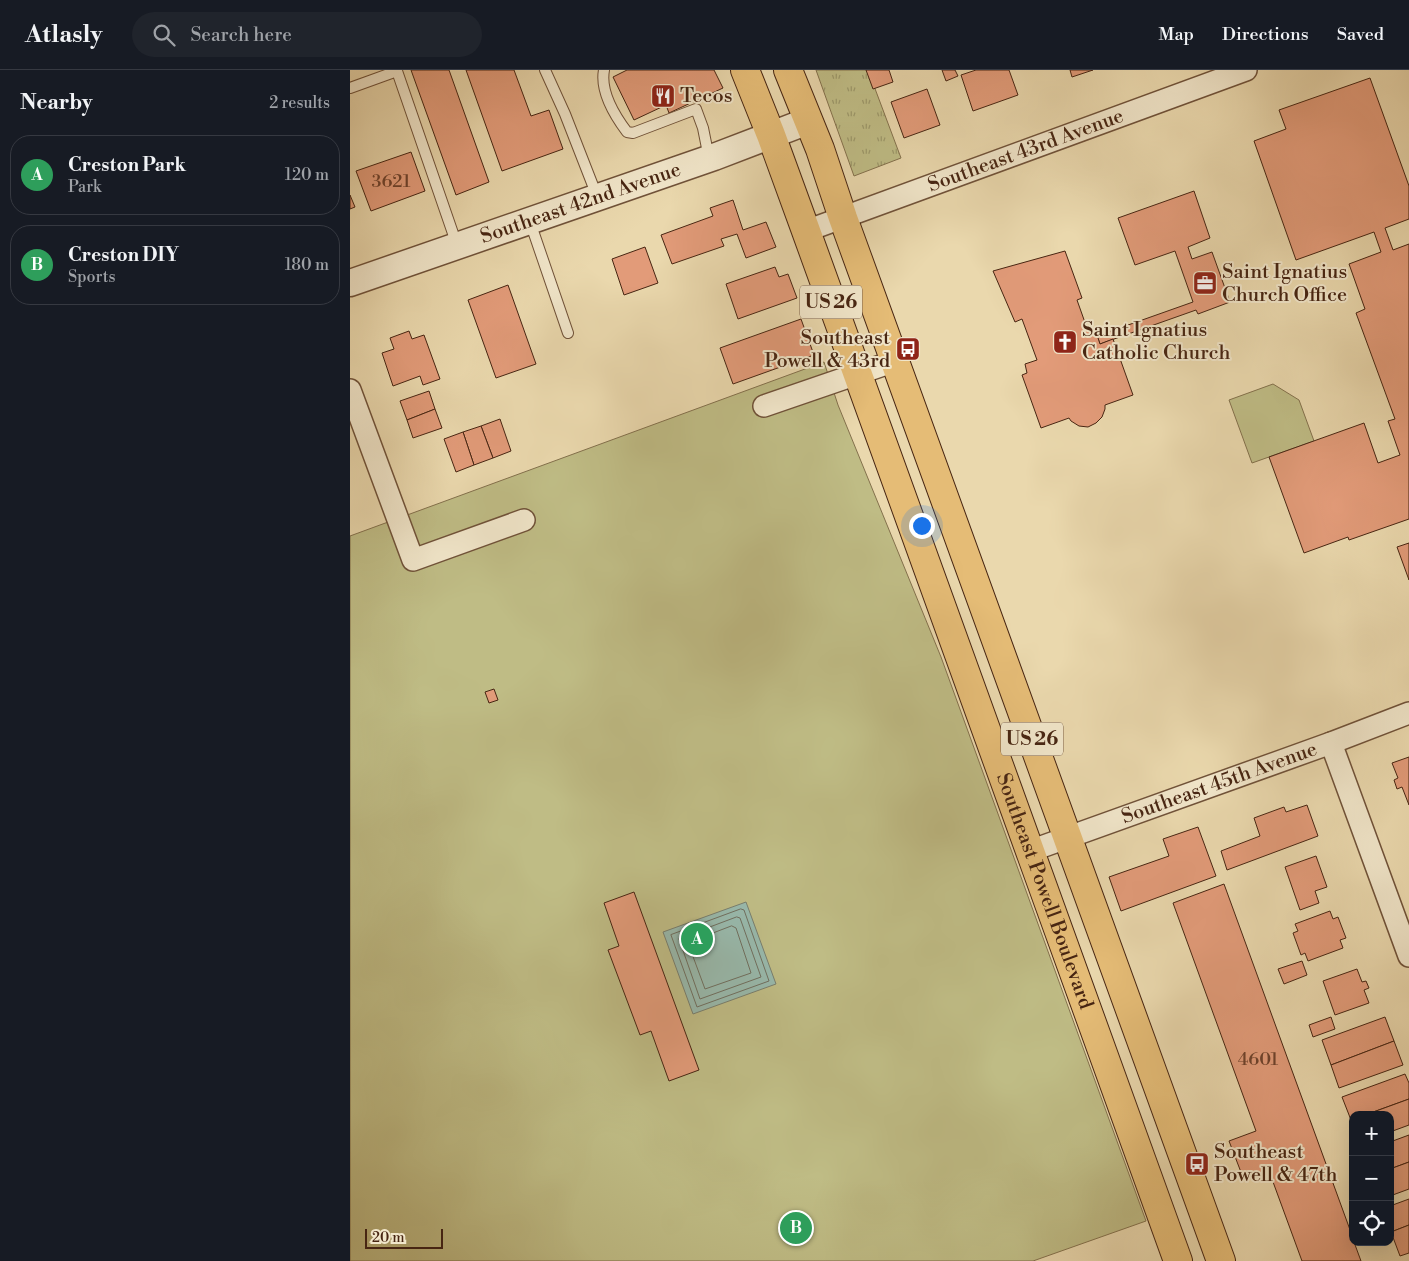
<!DOCTYPE html>
<meta charset="utf-8">
<style>
body{margin:0;font-family:"Libre Bodoni",serif;background:#20242c;color:#f1f3f6}
.controls{position:absolute;right:15px;bottom:15px;display:grid;overflow:hidden;border-radius:10px;box-shadow:0 5px 20px #0002}
.controls button{width:45px;height:45px;display:grid;place-items:center;padding:0;border:0;border-bottom:1px solid #363941;background:#171b24;color:#f1f3f6;font:25px sans-serif}
.scale{position:absolute;left:15px;bottom:12px;width:78px;box-sizing:border-box;padding-left:5px;border:2px solid #472512;border-top:0;font-size:14px;line-height:18px;white-space:nowrap;color:#472512;-webkit-text-stroke:4px #f1e6ca;paint-order:stroke}
.you{position:absolute;left:571px;top:455px;width:18px;height:18px;margin:-12px;border:4px solid #fff;border-radius:50%;background:#1a73e8;box-shadow:0 0 0 8px #1a73e833}
.badge{display:grid;place-items:center;width:32px;height:32px;border-radius:50%;background:#b45309;color:#fff;font-size:16px;font-weight:700}
.pin{position:absolute;translate:-50% -50%;border:2px solid #fff;box-shadow:0 1px 5px #0006}
.list{margin:0;padding:0;list-style:none}
h2{display:flex;justify-content:space-between;align-items:center;height:65px;margin:0;padding:0 20px;font-size:21px}
h2 small{font-size:16px;font-weight:400;color:#9ea1a6}
.list li{display:grid;grid-template-columns:32px 1fr auto;gap:15px;align-items:center;box-sizing:border-box;height:80px;margin:0 10px 10px;padding:0 10px;border:1px solid #363941;border-radius:20px}
.list b{display:block;font-size:19px;white-space:nowrap}
.list p{margin:0;font-size:16px;white-space:nowrap;color:#9ea1a6}
.list em{font-size:16px;font-style:normal;color:#9ea1a6}
.icon{flex:none;width:28px;height:28px;fill:none;stroke:currentColor;stroke-width:2;stroke-linecap:round;stroke-linejoin:round}
.map{position:relative;flex:none;width:1059px;height:1191px;overflow:hidden}
header{display:flex;align-items:center;gap:30px;box-sizing:border-box;height:70px;padding:0 25px;background:#171b24;border-bottom:1px solid #363941}
header strong{font-size:24px}
nav{display:flex;gap:28px;margin-inline-start:auto;font-size:18px}
.search{width:350px;height:45px;background:#20242c;display:flex;align-items:center;gap:12px;box-sizing:border-box;padding:0 18px;border-radius:28px;color:#9ea1a6;font-size:19px}
main{display:flex}
aside{flex:1;background:#171b24}
.map>svg:first-child{display:block}
.grass{fill:url(#grass-tufts);stroke:#83704c}
.green{fill:#bfbc85;stroke:#83704c}
.water{fill:#98b9ac;stroke:#787e6e}
.lines{fill:none;stroke-linecap:round;stroke-linejoin:round}
.shore{stroke:#706f5f;stroke-width:1}
.building{fill:#e29b79;stroke:#472512}
.service-casing{stroke:#705239;stroke-width:12}
.minor-casing{stroke:#705239;stroke-width:24}
.tertiary-casing{stroke:#705239;stroke-width:29}
.primary-casing{stroke:#472512;stroke-width:30}
.service{stroke:#f1e6ca;stroke-width:10}
.minor{stroke:#f1e6ca;stroke-width:21}
.tertiary{stroke:#f1e6ca;stroke-width:26}
.primary{stroke:#e5bc76;stroke-width:28}
.labels{text-anchor:middle;dominant-baseline:central;stroke-width:4;stroke-linejoin:round;paint-order:stroke}
.number-label{font-size:18px;fill:#6e422c}
.shield{fill:#f1e6ca;stroke:#7a5f49;stroke-width:1}
.shield-label{font-size:19px;font-weight:bold;fill:#472512}
.poi-label{font-size:20px;fill:#472512;stroke:#f1e6ca;text-anchor:start}
.street-label{font-size:20px;fill:#472512;stroke:#f1e6ca}
</style>
<header>
<strong>Atlasly</strong>
<div class="search"><svg class="icon" aria-label="search" viewBox="0 0 24 24"><circle cx="10" cy="10" r="6"/><path d="M15 15l6 6"/></svg>Search here</div>
<nav><a>Map</a><a>Directions</a><a>Saved</a></nav>
</header>
<main>
<aside>
<h2>Nearby<small>2 results</small></h2>
<ul class="list">
<li><span class="badge" style="background:#2e9e5b">A</span><div><b>Creston Park</b><p>Park</p></div><em>120 m</em></li>
<li><span class="badge" style="background:#2e9e5b">B</span><div><b>Creston DIY</b><p>Sports</p></div><em>180 m</em></li>
</ul>
</aside>
<div class="map">
<svg width="1059" height="1191" viewBox="0 0 1059 1191">
<defs>
<pattern id="grass-tufts" width="24" height="20" patternUnits="userSpaceOnUse" patternTransform="scale(1.25)"><rect width="24" height="20" fill="#bfbc85"/><path d="M3 7l-1-3M5 7V3M7 7l1-3M15 17l-1-3M17 17v-4M19 17l1-3" fill="none" stroke="#9d996b"/></pattern>
</defs>
<rect width="100%" height="100%" fill="#ead8ad"/>
<filter id="stains"><feTurbulence type="fractalNoise" baseFrequency=".004" numOctaves="4"/><feColorMatrix values="0 0 0 0 .2 0 0 0 0 .09 0 0 0 0 .02 0 0 0 .5 -.17"/></filter>
<radialGradient id="worn" r=".72"><stop offset=".6" stop-color="#630" stop-opacity="0"/><stop offset="1" stop-color="#630" stop-opacity=".3"/></radialGradient>
<polygon class="grass" points="466,0 518,0 551,88 504,106"/>
<g class="green">
<polygon points="474,292 488,335 591,587 796,1151 683,1191 0,1191 0,466"/>
<polygon points="923,314 949,330 964,371 902,393 879,330"/>
</g>
<polygon class="water" points="396,832 426,914 343,944 313,862"/>
<g class="lines">
<g class="shore">
<polygon points="391,839 394,840 419,911 347,937 321,865"/>
<polygon points="387,847 390,848 411,907 350,929 329,869"/>
<polygon points="382,856 386,858 401,903 355,919 338,873"/>
</g>
</g>
<g class="building">
<polygon points="61,0 99,0 139,112 106,125"/>
<polygon points="116,0 164,0 181,46 199,40 213,79 152,101"/>
<polygon points="277,0 364,0 373,18 319,43 316,35 284,50 263,7"/>
<polygon points="516,0 539,0 543,12 523,19"/>
<polygon points="592,0 605,0 608,6 596,11"/>
<polygon points="626,0 659,0 668,25 623,41 611,5"/>
<polygon points="720,0 743,0 722,7"/>
<polygon points="1020,8 1059,116 1059,149 1035,158 1043,180 1059,174 1059,449 999,470 998,467 954,483 919,387 1014,353 1028,393 1050,385 1038,351 1045,349 1006,243 1015,239 999,194 1031,182 1024,162 946,190 904,71 936,59 929,40"/>
<polygon points="577,19 590,55 554,68 541,32"/>
<polygon points="61,82 75,121 21,141 6,101"/>
<polygon points="844,121 860,168 838,177 842,189 862,182 880,232 848,244 846,240 750,274 747,266 843,232 825,181 785,195 768,148"/>
<polygon points="0,125 5,137 0,139"/>
<polygon points="383,130 393,160 416,152 426,177 396,188 387,164 371,169 374,176 322,194 311,165 363,146 360,138"/>
<polygon points="295,177 308,213 274,225 262,189"/>
<polygon points="715,181 732,228 727,230 738,261 745,259 750,274 763,269 783,325 755,335 755,339 752,347 746,353 738,357 729,356 721,351 719,348 691,358 672,305 677,303 675,294 687,290 672,249 665,252 643,201"/>
<polygon points="425,197 429,207 438,204 447,228 388,249 376,214"/>
<polygon points="158,215 186,294 146,308 118,230"/>
<polygon points="451,249 464,285 383,314 370,278"/>
<polygon points="59,261 62,269 74,265 90,309 73,315 70,306 43,316 32,283 44,279 40,268"/>
<polygon points="79,321 85,339 57,350 50,331"/>
<polygon points="85,339 92,358 63,368 57,350"/>
<polygon points="150,349 161,381 143,388 131,356"/>
<polygon points="131,356 143,388 124,395 113,362"/>
<polygon points="113,362 124,395 106,402 94,369"/>
<polygon points="1059,473 1059,510 1047,477"/>
<polygon points="144,619 148,630 139,633 135,622"/>
<polygon points="1059,687 1059,735 1052,717 1047,719 1044,710 1048,708 1042,693"/>
<polygon points="957,735 968,766 877,800 871,781 910,766 904,748 934,737 936,742"/>
<polygon points="848,757 866,806 771,841 759,807 819,786 813,769"/>
<polygon points="966,786 977,817 965,821 969,833 950,840 935,797"/>
<polygon points="874,814 1003,1168 1003,1172 1004,1172 1011,1191 952,1191 919,1101 894,1110 879,1071 906,1061 823,833"/>
<polygon points="284,822 349,1000 319,1011 301,961 290,965 258,880 269,876 254,833"/>
<polygon points="980,841 983,849 988,847 996,868 990,870 993,878 958,891 955,883 951,885 943,863 948,861 945,854"/>
<polygon points="952,891 957,905 934,914 928,899"/>
<polygon points="1007,899 1012,912 1016,911 1019,918 1014,920 1019,933 985,945 973,911"/>
<polygon points="981,947 985,959 963,967 959,955"/>
<polygon points="1035,947 1044,971 981,995 972,970"/>
<polygon points="1044,971 1053,995 989,1018 981,995"/>
<polygon points="1055,1004 1059,1013 1059,1029 1015,1045 1003,1045 1003,1049 1001,1050 992,1027"/>
<polygon points="1059,1029 1059,1055 1040,1062 1040,1045 1015,1045"/>
<polygon points="1059,1065 1059,1092 1040,1099 1040,1072"/>
<polygon points="1059,1092 1059,1119 1040,1126 1040,1099"/>
<polygon points="1059,1129 1059,1155 1041,1162 1040,1136"/>
<polygon points="1059,1155 1059,1183 1050,1186 1041,1162"/>
</g>
<g class="lines">
<defs>
<g id="service">
<polyline points="195,0 215,44 247,126"/>
<path d="M 254,0 C 250,21 265,46 277,62 L 283,63 L 346,39 L 353,58 L 359,88"/>
<polyline points="0,18 47,1 107,175"/>
<polyline points="180,152 218,263"/>
</g>
<g id="minor">
<path id="s1" d="M 456,161 L 896,0"/>
<polyline points="0,320 63,490 174,450"/>
<polyline points="414,336 545,291"/>
<polyline points="981,673 1059,886"/>
<path id="s2" d="M 680,781 L 981,673 L 1059,643"/>
</g>
<g id="tertiary">
<path id="s3" d="M 0,213 L 364,87 L 458,51"/>
</g>
<g id="primary">
<path id="s4" d="M 395,0 L 421,65 L 456,161 L 828,1191"/>
<polyline points="438,0 470,79 493,148 871,1191"/>
</g>
</defs>
<use href="#service" class="service-casing"/>
<use href="#minor" class="minor-casing"/>
<use href="#tertiary" class="tertiary-casing"/>
<use href="#primary" class="primary-casing"/>
<use href="#service" class="service"/>
<use href="#minor" class="minor"/>
<use href="#tertiary" class="tertiary"/>
<use href="#primary" class="primary"/>
</g>
<defs>
<symbol id="restaurant-square" viewBox="-11 -11 22 22"><rect x="-9" y="-9" width="18" height="18" rx="4" fill="#8f2418" stroke="#f1e6ca"/><path d="M-5-6h1v4h1v-4h1v4h1v-4h1v5L-1.5 .5V6h-2V.5L-5-1ZM5-6V6H3V1.5H1.5Q1.5-4 5-6Z" fill="#fff"/></symbol>
<symbol id="office-square" viewBox="-11 -11 22 22"><rect x="-9" y="-9" width="18" height="18" rx="4" fill="#8f2418" stroke="#f1e6ca"/><path d="M-6-3h4V-5.5h4V-3h4V5H-6ZM-1-4.5V-3h2v-1.5ZM-6 0V1H6V0Z" fill="#fff"/></symbol>
<symbol id="church-square" viewBox="-11 -11 22 22"><rect x="-9" y="-9" width="18" height="18" rx="4" fill="#8f2418" stroke="#f1e6ca"/><path d="M-1.2-6h2.4v3.5h3.3v2.4h-3.3V6h-2.4V-.1h-3.3v-2.4h3.3Z" fill="#fff"/></symbol>
<symbol id="bus-square" viewBox="-11 -11 22 22"><rect x="-9" y="-9" width="18" height="18" rx="4" fill="#8f2418" stroke="#f1e6ca"/><path d="M-5-6H5V4H4V6H2V4H-2V6H-4V4H-5ZM-3.5-4V0h7V-4ZM-3.5 1.2v1.5H-2V1.2ZM2 1.2v1.5H3.5V1.2Z" fill="#fff"/></symbol>
</defs>
<g fill-rule="evenodd">
<use href="#restaurant-square" x="299" y="12" width="28" height="28"/>
<use href="#office-square" x="841" y="199" width="28" height="28"/>
<use href="#church-square" x="701" y="258" width="28" height="28"/>
<use href="#bus-square" x="544" y="265" width="28" height="28"/>
<use href="#bus-square" x="833" y="1080" width="28" height="28"/>
</g>
<g class="labels">
<g class="number-label">
<text x="41" y="111">3621</text>
<text x="908" y="989">4601</text>
</g>
<g class="shield">
<rect x="450" y="215.5" width="62" height="33" rx="4"/>
<rect x="651" y="652.5" width="62" height="33" rx="4"/>
</g>
<g class="shield-label">
<text x="481" y="232">US 26</text>
<text x="682" y="669">US 26</text>
</g>
<g class="poi-label">
<text x="330" y="26">Tecos</text>
<text x="872" y="202">Saint Ignatius<tspan x="872" dy="23">Church Office</tspan></text>
<text x="732" y="260">Saint Ignatius<tspan x="732" dy="23">Catholic Church</tspan></text>
<text x="540" y="268" text-anchor="end">Southeast<tspan x="540" dy="23">Powell &amp; 43rd</tspan></text>
<text x="864" y="1082">Southeast<tspan x="864" dy="23">Powell &amp; 47th</tspan></text>
</g>
<g class="street-label">
<text stroke="none"><textPath href="#s1" startOffset="234">Southeast 43rd Avenue</textPath></text>
<text stroke="none"><textPath href="#s3" startOffset="244">Southeast 42nd Avenue</textPath></text>
<text stroke="none"><textPath href="#s2" startOffset="201">Southeast 45th Avenue</textPath></text>
<text stroke="none"><textPath href="#s4" startOffset="874">Southeast Powell Boulevard</textPath></text>
</g>
</g>
<rect width="100%" height="100%" filter="url(#stains)"/>
<rect width="100%" height="100%" fill="url(#worn)"/>
</svg>
<div class="controls">
<button>+</button>
<button>−</button>
<button><svg class="icon" aria-label="locate" viewBox="0 0 24 24"><circle cx="12" cy="12" r="6"/><path d="M12 2v4M12 18v4M2 12h4M18 12h4"/></svg></button>
</div>
<div class="scale">20 m</div>
<div class="you"></div>
<div class="pin badge" style="left:347px;top:869px;background:#2e9e5b">A</div>
<div class="pin badge" style="left:446px;top:1158px;background:#2e9e5b">B</div>
</div>
</main>
